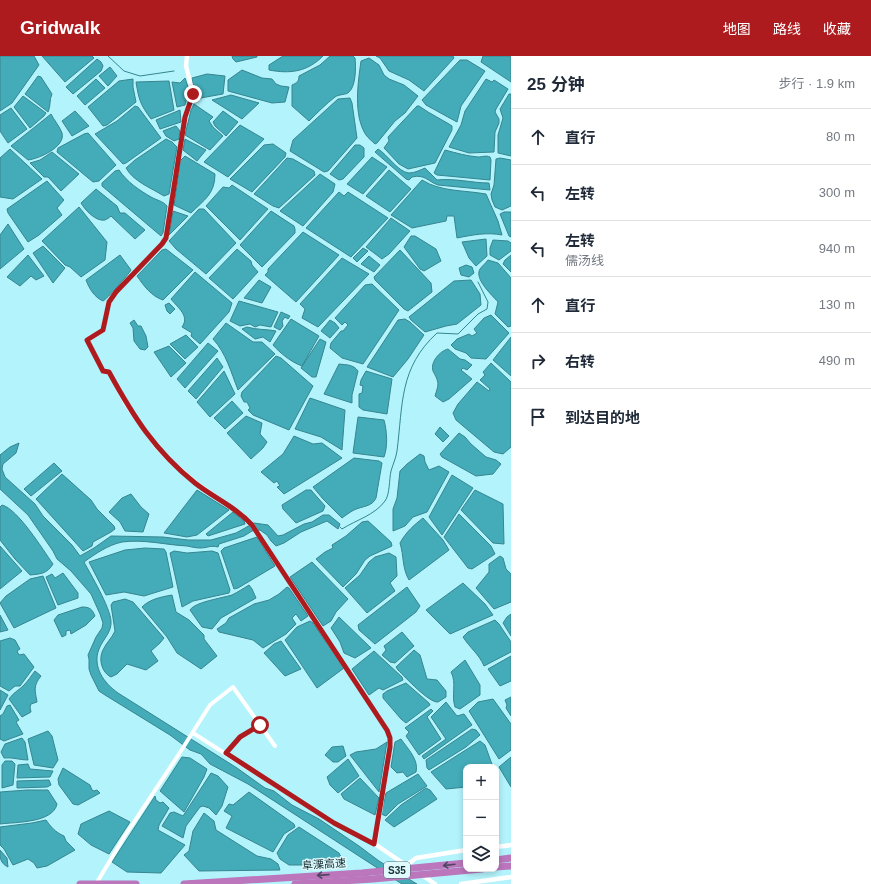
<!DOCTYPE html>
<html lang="zh">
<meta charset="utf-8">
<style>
body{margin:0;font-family:Arial,"Noto Sans SC",sans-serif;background:#f2f2f3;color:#1f2937}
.controls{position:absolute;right:12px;bottom:12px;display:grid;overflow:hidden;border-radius:8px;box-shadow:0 2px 6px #0003}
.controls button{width:36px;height:36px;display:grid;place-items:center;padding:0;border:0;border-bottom:1px solid #e0e1e3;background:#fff;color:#1f2937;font:20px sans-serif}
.stop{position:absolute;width:12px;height:12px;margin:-9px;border:3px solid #ad1b1e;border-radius:50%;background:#fff}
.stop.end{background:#ad1b1e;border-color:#fff;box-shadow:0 1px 4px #0008}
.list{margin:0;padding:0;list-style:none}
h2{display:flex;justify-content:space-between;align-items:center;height:52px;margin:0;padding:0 16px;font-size:17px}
h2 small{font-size:13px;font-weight:400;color:#747a83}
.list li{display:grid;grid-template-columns:26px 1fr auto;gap:12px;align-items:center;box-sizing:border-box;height:56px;padding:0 16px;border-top:1px solid #e0e1e3}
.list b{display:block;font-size:15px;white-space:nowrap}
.list p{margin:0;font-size:13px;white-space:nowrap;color:#747a83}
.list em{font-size:13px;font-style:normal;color:#747a83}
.icon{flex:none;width:22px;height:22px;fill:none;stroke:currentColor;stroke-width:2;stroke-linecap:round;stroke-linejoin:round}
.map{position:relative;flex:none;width:511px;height:828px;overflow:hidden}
header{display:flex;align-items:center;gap:24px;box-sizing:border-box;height:56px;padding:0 20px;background:#ad1b1e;color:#fff}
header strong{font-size:19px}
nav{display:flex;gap:22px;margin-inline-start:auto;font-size:14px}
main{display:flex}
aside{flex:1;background:#fff}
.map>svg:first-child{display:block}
.water{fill:#44abb8;stroke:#368690}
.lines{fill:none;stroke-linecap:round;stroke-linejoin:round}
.stream{stroke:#368690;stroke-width:1}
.minor{stroke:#fff;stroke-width:4}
.tertiary{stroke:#fff;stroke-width:4.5}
.motorway{stroke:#bb76bc;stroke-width:7}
.oneway{stroke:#4e4762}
.route{stroke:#ad1b1e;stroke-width:5}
.labels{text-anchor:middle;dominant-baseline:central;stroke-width:3;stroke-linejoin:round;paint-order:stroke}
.shield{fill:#e0f9fc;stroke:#516b6e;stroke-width:1}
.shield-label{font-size:10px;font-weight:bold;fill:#142e31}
.street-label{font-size:11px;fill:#142e31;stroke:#e0f9fc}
</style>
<header>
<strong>Gridwalk</strong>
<nav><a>地图</a><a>路线</a><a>收藏</a></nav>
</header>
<main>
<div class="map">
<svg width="511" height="828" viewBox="0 0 511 828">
<rect width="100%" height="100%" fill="#b3f3fc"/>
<g class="water">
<polygon points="0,0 34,0 39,9 12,47 0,55"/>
<polygon points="42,0 92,0 94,2 65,26"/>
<polygon points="232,0 257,0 257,1 236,6 233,3"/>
<path d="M 283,0 L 323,0 C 307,16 290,18 269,14 L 269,9 Z"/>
<path d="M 330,0 L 353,0 L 355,2 C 356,11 356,30 349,36 C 347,39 339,38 335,41 C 326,48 317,57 309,65 L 292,50 L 292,29 C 297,27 299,25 299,20 L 320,9 Z"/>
<polygon points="376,0 453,0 454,2 424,35 409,24 389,15 380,2"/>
<polygon points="483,0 511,0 511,26 481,6"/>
<path d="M 369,2 L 379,9 L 384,19 L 389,23 L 404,29 L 418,40 L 405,57 L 395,65 L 377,87 L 375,88 C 372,85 368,82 366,79 C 353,59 358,27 361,5 Z"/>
<polygon points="97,3 101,6 103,10 101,15 73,38 66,31"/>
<polygon points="460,4 467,4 485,15 461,50 457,66 426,49 422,44"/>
<polygon points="110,11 117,20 108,30 99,20"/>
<polygon points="242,14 262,22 272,23 276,28 281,30 289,31 285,46 272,47 228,35 228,24"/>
<polygon points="207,18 225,20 223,38 195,43 192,22"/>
<path d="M 38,20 L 41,21 L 52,38 C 49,44 51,50 48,56 L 25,38 Z"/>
<polygon points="185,22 189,34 185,49 177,51 172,26 180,27"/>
<polygon points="96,23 105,32 85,49 77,40"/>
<polygon points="133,23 133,31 136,46 107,69 103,70 88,51 119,25"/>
<polygon points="486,23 492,26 494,24 508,33 496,53 495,56 499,63 499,67 495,76 494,96 469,97 449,91 461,69 465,55"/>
<path d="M 169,25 L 174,54 L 151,63 C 140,48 139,44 136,26 Z"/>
<polygon points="509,38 511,38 511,100 498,97 498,79 503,62 500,53"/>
<polygon points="231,39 259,47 242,63 212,44"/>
<polygon points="23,40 46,57 44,60 30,72 14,51"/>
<polygon points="350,42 352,47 357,82 328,115 324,116 290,95 293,84 338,43"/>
<polygon points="194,48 213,61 209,65 213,71 223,80 210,94 185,79 191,54"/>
<polygon points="135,50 138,51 161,82 126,107 123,108 95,78 117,65"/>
<polygon points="417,50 419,50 428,56 449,68 452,70 452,74 435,107 408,113 399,108 384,92 389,85 388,81"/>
<polygon points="11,52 27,73 8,87 0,75 0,59"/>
<polygon points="180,54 181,66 160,73 156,64"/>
<polygon points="75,55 89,70 72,80 62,65"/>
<polygon points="223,55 238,66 226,80 215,70 213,66"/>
<path d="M 51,58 C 54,64 60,71 62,77 C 66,91 38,103 28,104 L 11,90 Z"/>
<polygon points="240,69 264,83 228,121 204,106"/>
<polygon points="176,70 180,75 179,83 174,85 166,80 163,75"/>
<polygon points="88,77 116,109 99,125 93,126 57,96 58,92 84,78"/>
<path d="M 166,83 L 172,86 L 177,91 L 169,138 L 164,140 C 151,132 133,125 126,112 L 135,104 Z"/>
<polygon points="185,83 206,94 197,105 183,94"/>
<polygon points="273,88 286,97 285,101 252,136 230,123 264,89"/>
<polygon points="355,89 360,89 364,92 364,101 343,123 339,124 330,118"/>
<polygon points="10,93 42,123 13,143 0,141 0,102"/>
<path d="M 378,93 C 388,99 398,116 409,117 C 415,117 420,114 425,112 L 437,124 C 455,122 472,127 489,127 L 490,134 L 438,129 C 427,125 425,118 412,121 L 409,124 L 406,123 L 375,96 Z"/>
<path d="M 445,94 C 456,97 467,100 478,101 C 482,101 486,99 490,101 L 491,104 L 490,124 L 437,119 L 434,117 Z"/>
<polygon points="52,96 79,118 61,135 48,121 44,121 30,107 40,104"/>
<path d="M 185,100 L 215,118 C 215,138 204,144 191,157 L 174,149 L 180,105 Z"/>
<polygon points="372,101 387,111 363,138 347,128"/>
<polygon points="287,102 293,103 314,115 315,119 279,152 273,150 254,138"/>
<polygon points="500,102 511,104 511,150 502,154 495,151 492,144 491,138 494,129 496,103"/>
<path d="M 119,114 C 127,126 139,134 151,141 C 156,144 163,145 167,150 L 163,177 L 161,180 L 102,130 L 102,127 L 115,115 Z"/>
<polygon points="389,114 411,133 390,156 366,140"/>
<polygon points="320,118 335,128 333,136 303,170 280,155"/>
<path d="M 422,124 C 441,136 464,134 486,138 L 498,165 L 502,179 C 487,176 472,179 457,182 L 454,160 L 447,160 L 446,165 L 412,172 L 391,159 Z"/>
<polygon points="47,125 64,144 57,152 62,159 39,179 28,186 8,157 7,153"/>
<polygon points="232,129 268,153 240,184 206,150 223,131 229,132"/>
<path d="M 96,133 L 117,150 L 120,157 L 125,157 L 145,174 L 135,183 L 111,160 C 109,162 107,163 105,164 C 96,166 85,154 81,147 Z"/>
<polygon points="339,136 344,140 348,136 388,162 351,201 306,172"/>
<polygon points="79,151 107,186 105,204 81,221 70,211 65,209 42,185"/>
<polygon points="199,153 204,153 236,187 206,218 176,193 169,185"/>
<polygon points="173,155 188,160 169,179"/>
<polygon points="271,155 294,170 295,173 295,177 262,211 240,189"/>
<polygon points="504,156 511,156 511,181 509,180 500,158"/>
<polygon points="391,162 410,175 389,198 382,203 366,191"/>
<polygon points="8,168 24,193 0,213 0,179"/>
<polygon points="303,176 339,199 296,246 265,219 268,216 268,213"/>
<polygon points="411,180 415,180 436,193 441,205 424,215 420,213 404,191"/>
<polygon points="486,183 487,200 476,210 469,202 462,186"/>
<polygon points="493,184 508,185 511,187 511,195 499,204 490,199 490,192"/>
<polygon points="43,190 65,212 53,227 33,197"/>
<polygon points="363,192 368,195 357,206 353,202"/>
<path d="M 166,193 L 193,214 L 163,244 C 151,240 144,230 137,220 L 162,194 Z"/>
<polygon points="237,193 251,205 252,209 258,216 233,243 209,222"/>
<polygon points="400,194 431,227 432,236 408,255 404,253 375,224 374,221"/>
<polygon points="28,199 44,220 36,224 31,220 20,230 7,221"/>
<path d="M 120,199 L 131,214 C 129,218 106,244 103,245 C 94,241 89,232 86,224 Z"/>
<polygon points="511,199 511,216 503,208 505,204"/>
<polygon points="369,200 380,209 374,216 361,208"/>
<polygon points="342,202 369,218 318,271 302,262 305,253 300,248"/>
<path d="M 488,204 L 498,207 L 511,222 L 511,270 L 508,271 L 495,258 L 498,246 C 492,239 474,223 480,213 C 482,210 486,207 488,204 Z"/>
<polygon points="466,209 472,211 474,217 469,221 461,219 459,212"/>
<path d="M 195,216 L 232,247 L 229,256 L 200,288 L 191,280 L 192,277 L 182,271 C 190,260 178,252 171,243 Z"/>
<polygon points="259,224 271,231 262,247 244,242"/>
<polygon points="471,224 480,238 481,249 457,268 446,270 425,276 411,264 409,261 454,225"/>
<polygon points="372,228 399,254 363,308 342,302 330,292 331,287 341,275 343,275 348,269 345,266 342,269 335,262 365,229"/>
<polygon points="239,245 278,256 271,271 260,269 255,271 250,268 240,270 230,265"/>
<polygon points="169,247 175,253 170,258 167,255 165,249"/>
<polygon points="281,256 290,260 288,263 285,261 282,265 283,270 280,274 274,271"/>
<polygon points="491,259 509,277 486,303 471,302 466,297 455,293 451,289 457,283 469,278 472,280 477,277 474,273 484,262"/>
<path d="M 291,263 L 319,280 L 302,310 C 291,306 280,297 273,289 Z"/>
<polygon points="405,263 410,266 424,279 408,303 393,321 367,311 398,264"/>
<polygon points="134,264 138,270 141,270 146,280 148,291 145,294 140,293 134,285 133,272 130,267"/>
<polygon points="330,264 335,267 339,272 330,282 321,275"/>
<path d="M 226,267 L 253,286 L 262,286 L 275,298 L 238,334 C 231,316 226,297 213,283 Z"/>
<path d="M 247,271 C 257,274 266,273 276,275 L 270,286 L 263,281 L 255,283 L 242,273 Z"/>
<polygon points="186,279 198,291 185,303 170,288"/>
<polygon points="511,281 511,320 493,304"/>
<polygon points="320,283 326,286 316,321 312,321 301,312"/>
<polygon points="208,287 218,295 185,332 177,323"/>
<polygon points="169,290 186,307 171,321 154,296"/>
<path d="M 448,293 L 460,303 L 465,304 L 472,309 L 467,314 L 463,312 L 461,314 L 472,323 L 449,343 L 443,346 L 435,340 C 436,336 438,332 438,327 C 437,322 435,319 433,315 C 430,306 440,295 448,293 Z"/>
<polygon points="276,300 281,302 313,330 289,374 253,359 248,354 250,352 247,346 244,346 241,340 242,336"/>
<polygon points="217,302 223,311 196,343 188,335"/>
<polygon points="491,307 511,326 511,391 503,398 494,396 456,364 453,357 458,348 477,326 489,335 490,333 480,324 485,319 483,316"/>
<path d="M 339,308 C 346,309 353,308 358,315 L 352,339 L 352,347 L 324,338 Z"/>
<polygon points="224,315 235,338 210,361 197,346"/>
<polygon points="366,315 392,323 387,358 363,354 359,351 359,338 362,337 363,330 360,329 361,324"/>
<polygon points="310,342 345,354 342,394 321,381 295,373"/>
<polygon points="232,345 243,357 225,373 214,362"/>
<polygon points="246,360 262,367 260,378 267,386 263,392 251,403 227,377"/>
<path d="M 358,361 L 384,364 C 387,375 388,390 384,401 L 353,397 Z"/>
<polygon points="440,371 449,380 443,386 435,378"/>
<polygon points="459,377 465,381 471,388 486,401 496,404 501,408 493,418 476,420 442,401 440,398"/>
<polygon points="294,380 313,388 322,387 342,402 284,438 277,431 280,430 277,425 274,427 261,416 283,398"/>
<path d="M 19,387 L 16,397 L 3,408 L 2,413 L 5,421 L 35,448 L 43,460 L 72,489 L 80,500 L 94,492 L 111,480 L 163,481 L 188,484 L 211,484 L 236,477 L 254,467 L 268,469 L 278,480 L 283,479 L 304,468 L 312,466 L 323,459 L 329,459 L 340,468 L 338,473 L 327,465 L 301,476 L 284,487 L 276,490 L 271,485 L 267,479 L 260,474 L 252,475 L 244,480 L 219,488 L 218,491 C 210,489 208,492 200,492 C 196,492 192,491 187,490 C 166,489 144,483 122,486 C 108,489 95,498 84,506 C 91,519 110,551 111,565 C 112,576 103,583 99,593 C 92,611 104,627 118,637 L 237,712 L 265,732 L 274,735 L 292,749 L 319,763 L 359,790 L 379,805 L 417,828 L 402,828 L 248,728 L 210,708 L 201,698 L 190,694 L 170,679 L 105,639 L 99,635 L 91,619 L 89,613 L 89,603 L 88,599 L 96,581 L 102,572 L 103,567 L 100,558 L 91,538 L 71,515 L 57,503 L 53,495 L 28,459 L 0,433 L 0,399 L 10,391 Z"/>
<polygon points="420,398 424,400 425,406 429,414 439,410 449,416 427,456 413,461 405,470 393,475 393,453 397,442 400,415 407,408"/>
<path d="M 354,402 L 379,405 L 382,407 L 376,442 C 372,451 362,450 354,454 C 350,456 346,459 342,462 L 323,443 L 313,431 Z"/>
<polygon points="54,407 62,415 31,440 24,433"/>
<polygon points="62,418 91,444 97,453 114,470 115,473 111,476 93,486 92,490 83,495 36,443"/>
<polygon points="452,419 473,432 442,479 429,461"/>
<polygon points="197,434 229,454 197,479 187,481 164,477"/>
<polygon points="306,434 311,434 325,450 323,455 296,467 283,453 282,449"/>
<polygon points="475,434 503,448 504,488 493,487 461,454"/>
<polygon points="131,438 141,451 149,458 143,476 125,475 120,466 109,456 122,442"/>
<path d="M 2,449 C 18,453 43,494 53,508 C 47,518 40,518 30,519 L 15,503 L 0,484 L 0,451 Z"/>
<polygon points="233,456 244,465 245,468 208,480 206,478"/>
<polygon points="459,458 491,490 495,498 472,513 468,512 444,481"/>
<path d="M 423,462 L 443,484 L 449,494 L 409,524 C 402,512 404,500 400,487 C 406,476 414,469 423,462 Z"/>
<polygon points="368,465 391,486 392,490 370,500 365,504 356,518 343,531 316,503 325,496 333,492 332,489 346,480 362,466"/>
<polygon points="257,481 275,510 238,532 234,533 221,495 224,492"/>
<polygon points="0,490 22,515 0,533"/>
<polygon points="145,492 164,493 166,496 173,531 144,540 124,536 106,539 89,506 125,494"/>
<polygon points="174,495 187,497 212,495 218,497 230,534 229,537 193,545 182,551 170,497"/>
<polygon points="389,497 396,501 397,520 390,527 395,535 367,557 345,532 360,519 369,506 375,501"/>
<polygon points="500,500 503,502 506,513 511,518 511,546 494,553 476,532 489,516 489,508"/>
<polygon points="312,506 348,543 336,556 331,565 323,570 290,521"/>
<polygon points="63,517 78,537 78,542 58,549 46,521 52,518 55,522"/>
<polygon points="43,520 56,552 14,572 0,547 6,540 30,523"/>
<polygon points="463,527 485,548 493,559 450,578 426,554"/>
<path d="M 249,529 L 252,533 L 256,542 L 221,562 L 212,573 L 202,571 L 190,554 C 195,546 222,542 232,539 C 238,536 244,532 249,529 Z"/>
<polygon points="287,531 289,532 308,560 301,565 296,558 292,562 296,568 286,578 263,592 253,584 219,576 217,573 226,567 229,562 254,548 269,544 279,538"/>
<polygon points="407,531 420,550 416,556 375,588 359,574 358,569"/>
<path d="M 172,539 L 176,556 L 189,564 L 204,579 L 204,583 L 217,600 L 201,613 L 177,597 L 167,581 L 142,551 C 150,543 161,541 172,539 Z"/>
<path d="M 125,543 L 133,546 L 164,582 L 160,587 L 151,595 L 158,605 L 146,614 L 127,608 L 117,618 L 111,621 C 102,617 98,603 103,594 C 106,587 112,582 115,575 L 111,549 L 113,546 Z"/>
<path d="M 82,551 C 90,551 92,553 95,560 L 86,569 L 71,578 L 70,574 L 66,575 L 66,579 L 62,581 L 54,564 L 58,559 Z"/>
<polygon points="511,558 511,580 503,567 507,561"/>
<polygon points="0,559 8,574 0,576"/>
<polygon points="339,561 371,592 355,602 344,597 340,586 331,572"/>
<path d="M 495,564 L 499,568 L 511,586 L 511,596 L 484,610 C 479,598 470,592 463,581 L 468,576 Z"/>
<polygon points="310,565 313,567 344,612 317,632 285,584 297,571"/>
<polygon points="402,576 414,590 395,607 390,606 382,599 386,594 384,590"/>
<polygon points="10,582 15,584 20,593 17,595 19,599 24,598 34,611 20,630 15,630 9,635 0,630 0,585"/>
<polygon points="281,585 301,613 285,620 264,597 274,588"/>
<path d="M 414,594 L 420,599 L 427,623 L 437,624 L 446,635 L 446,641 C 444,642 440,645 438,646 C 429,647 405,621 398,614 L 396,611 Z"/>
<polygon points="374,595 402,621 403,624 383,634 379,632 369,639 352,613"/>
<polygon points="511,600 511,625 500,630 488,613"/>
<path d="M 465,604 L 480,629 L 480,639 L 460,653 L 455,651 C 451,639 457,627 451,616 Z"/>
<path d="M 35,615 L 41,620 C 33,630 35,634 37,646 L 31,648 L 30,651 L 31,656 L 22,661 L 9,643 C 14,636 18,635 24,629 C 28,625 31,620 35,615 Z"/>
<polygon points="406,627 429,647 430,649 406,667 401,663 383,642 383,638 387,635"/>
<polygon points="0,634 8,639 0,654"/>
<polygon points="511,641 511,660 506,652 507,649 505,644"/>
<polygon points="493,643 511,668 511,694 499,703 469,655 478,646"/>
<polygon points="446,646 457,660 464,658 472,669 424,703 422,700 446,683 431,661"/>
<polygon points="10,649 19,664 16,666 23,678 4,685 0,683 0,660 3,658 7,650"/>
<polygon points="431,653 433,655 427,661 441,683 419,699 406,680 409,676 405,672"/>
<polygon points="472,673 476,674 480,679 466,691 429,714 427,712 426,704"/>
<polygon points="48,675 52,680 58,704 53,712 34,709 28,683"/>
<path d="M 22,682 L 25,686 L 28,704 C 19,704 13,701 4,702 L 1,696 L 5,688 Z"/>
<path d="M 401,683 C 408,693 419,704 416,716 L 407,721 L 403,716 L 397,717 L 391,711 L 395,686 Z"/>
<polygon points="480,685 485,689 493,711 466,711 466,731 446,733 431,716"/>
<polygon points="387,686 379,736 350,699 356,696 376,693"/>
<polygon points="343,690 346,700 338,706 333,706 325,699 332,691"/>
<polygon points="182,701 190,702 207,713 204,721 184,756 160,735"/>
<polygon points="511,701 511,731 499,711"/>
<polygon points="348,703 359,720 338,737 330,729 327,721"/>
<polygon points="5,705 12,705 15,708 13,729 2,732 2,709"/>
<polygon points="28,708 30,713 53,715 50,721 17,722 18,709"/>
<polygon points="63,712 90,729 92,734 94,735 97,734 100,737 78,749 73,748 59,729 58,723"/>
<polygon points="211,717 218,720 228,731 222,750 216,759 209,752 203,750 200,751 186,770 183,782 162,770 170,757 174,756 183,760"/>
<polygon points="418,718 427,730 398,748 386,760 381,758 386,737"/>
<polygon points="360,722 379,742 375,759 344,743 341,738"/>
<polygon points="49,724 51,729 47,731 17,732 17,725"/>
<polygon points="426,732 430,734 437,743 394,771 385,764 401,749"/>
<path d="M 27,734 L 48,734 L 57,748 C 53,767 16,766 0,768 L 0,736 Z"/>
<polygon points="249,736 294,768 295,771 284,778 273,796 226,772 232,760 224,755 229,748 233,749"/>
<polygon points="155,740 156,744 160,747 163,746 169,752 159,769 158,774 185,789 161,817 127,816 112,806"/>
<polygon points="109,755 130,766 109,798 91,789 78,778 81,768"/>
<polygon points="204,757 214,765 216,774 257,800 271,803 278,808 280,814 199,815 184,799 189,795 193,775"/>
<path d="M 46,764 C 51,771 55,776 64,780 L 66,785 L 75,794 L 47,810 L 37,812 L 34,807 L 28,803 L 13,809 L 4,793 L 0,789 L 0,771 L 32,767 Z"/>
<polygon points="299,771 339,797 341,801 333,809 289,809 280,803 277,797 288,779"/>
<path d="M 0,794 L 7,802 L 8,811 C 0,807 0,802 0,794 Z"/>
</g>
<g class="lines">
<g class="stream">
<polyline points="108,0 124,15 140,20 174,15"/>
<path d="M 340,471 L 342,473 C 356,464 375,459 385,445 C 390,438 389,424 391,415 C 393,408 396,402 397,395 C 403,348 399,312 437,277 L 458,278 L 478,258 L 487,253 L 488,246 L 478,226"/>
</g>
<g class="minor">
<polyline points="193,677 334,767 375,788"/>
<polyline points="226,697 240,681 260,669"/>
<polyline points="96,828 124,781 179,698 210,649 233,631 275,690"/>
</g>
<g class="tertiary">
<polyline points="187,0 186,10 193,38 185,61 166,182 162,188 116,236 109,246 103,274 87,284 103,315 109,316 126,348 156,390 168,403 196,427 242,459 252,469 387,674 390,682 390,691 375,788 410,812"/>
<polyline points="496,791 511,789"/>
<polyline points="407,809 416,802 466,794"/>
<polyline points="422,819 435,828"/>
<polyline points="461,828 511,821"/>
</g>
<g class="motorway">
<polyline points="496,804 511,802"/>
<polyline points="496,811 511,810"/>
<polyline points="80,828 136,828"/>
<polyline points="184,828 362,817 466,807"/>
<polyline points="295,828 373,823 482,813"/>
</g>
</g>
<defs><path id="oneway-shaft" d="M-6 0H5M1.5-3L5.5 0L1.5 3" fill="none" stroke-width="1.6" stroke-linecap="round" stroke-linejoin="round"/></defs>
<g class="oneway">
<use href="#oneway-shaft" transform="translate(449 809) rotate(173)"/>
<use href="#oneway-shaft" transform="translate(323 819) rotate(176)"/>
</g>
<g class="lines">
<path class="route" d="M 193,38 L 185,61 L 166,182 L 162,188 L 116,236 L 109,246 L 103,274 L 87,284 L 103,315 L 109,316 C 133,360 155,395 195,427 C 214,442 236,451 252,469 L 387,674 L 390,682 L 390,691 L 374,788 L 334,767 L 226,697 L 240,681 L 260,669"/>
</g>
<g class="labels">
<rect class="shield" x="384" y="806" width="26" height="16" rx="3"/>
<g class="shield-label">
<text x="397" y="814">S35</text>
</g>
<g class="street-label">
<text transform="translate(324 808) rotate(-4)">阜溧高速</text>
</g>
</g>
</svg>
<div class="controls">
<button>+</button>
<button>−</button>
<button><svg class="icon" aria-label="layers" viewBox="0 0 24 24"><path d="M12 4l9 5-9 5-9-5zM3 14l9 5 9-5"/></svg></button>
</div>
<div class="stop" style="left:260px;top:669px"></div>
<div class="stop end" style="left:193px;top:38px"></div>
</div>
<aside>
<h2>25 分钟<small>步行 · 1.9 km</small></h2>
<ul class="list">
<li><svg class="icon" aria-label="ahead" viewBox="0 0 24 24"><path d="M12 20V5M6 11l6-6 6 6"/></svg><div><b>直行</b></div><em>80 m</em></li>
<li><svg class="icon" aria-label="left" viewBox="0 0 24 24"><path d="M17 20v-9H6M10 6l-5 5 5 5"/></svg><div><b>左转</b></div><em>300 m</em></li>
<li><svg class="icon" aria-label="left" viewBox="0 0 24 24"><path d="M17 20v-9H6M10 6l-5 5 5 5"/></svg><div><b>左转</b><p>儒汤线</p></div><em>940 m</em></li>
<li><svg class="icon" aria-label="ahead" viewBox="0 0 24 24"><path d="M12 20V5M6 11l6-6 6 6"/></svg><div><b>直行</b></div><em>130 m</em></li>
<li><svg class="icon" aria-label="right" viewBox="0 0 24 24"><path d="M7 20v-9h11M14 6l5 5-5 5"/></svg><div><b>右转</b></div><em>490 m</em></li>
<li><svg class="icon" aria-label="arrive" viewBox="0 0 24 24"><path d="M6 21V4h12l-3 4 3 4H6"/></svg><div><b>到达目的地</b></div></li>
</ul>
</aside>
</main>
